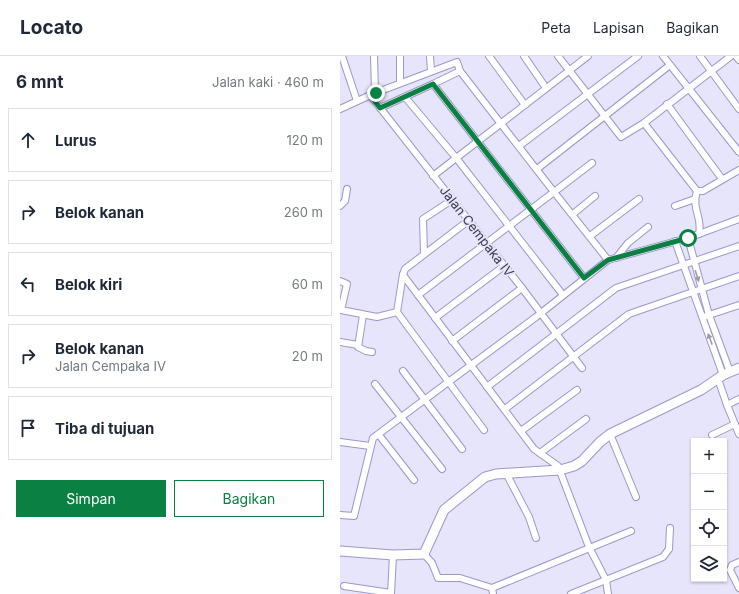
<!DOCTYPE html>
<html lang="id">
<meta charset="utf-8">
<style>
body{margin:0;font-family:Inter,sans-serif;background:#f6f6f7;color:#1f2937}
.controls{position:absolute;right:12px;bottom:12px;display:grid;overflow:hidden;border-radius:0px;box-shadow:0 1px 3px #0004}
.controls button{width:36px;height:36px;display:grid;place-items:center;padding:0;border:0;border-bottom:1px solid #e0e1e3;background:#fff;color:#1f2937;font:20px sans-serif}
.stop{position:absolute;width:12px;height:12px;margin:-9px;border:3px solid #0b8043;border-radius:50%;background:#fff}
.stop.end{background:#0b8043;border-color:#fff;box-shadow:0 1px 4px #0008}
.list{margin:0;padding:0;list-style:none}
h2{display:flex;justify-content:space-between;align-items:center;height:52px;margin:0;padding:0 16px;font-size:17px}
h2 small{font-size:13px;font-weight:400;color:#747a83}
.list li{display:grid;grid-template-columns:26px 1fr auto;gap:12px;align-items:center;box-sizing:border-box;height:64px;margin:0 8px 8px;padding:0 8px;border:1px solid #e0e1e3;border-radius:0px}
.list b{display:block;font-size:15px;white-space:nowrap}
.list p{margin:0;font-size:13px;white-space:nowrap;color:#747a83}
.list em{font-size:13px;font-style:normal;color:#747a83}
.actions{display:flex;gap:8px;padding:12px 16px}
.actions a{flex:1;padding:9px 0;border:1px solid #0b8043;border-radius:0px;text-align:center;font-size:14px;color:#0b8043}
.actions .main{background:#0b8043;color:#fff}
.icon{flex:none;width:22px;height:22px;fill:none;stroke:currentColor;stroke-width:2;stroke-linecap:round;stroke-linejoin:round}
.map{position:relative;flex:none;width:399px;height:538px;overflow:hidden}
header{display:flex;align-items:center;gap:24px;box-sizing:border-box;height:56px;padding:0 20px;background:#fff;border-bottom:1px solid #e0e1e3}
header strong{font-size:19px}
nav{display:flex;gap:22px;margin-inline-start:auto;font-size:14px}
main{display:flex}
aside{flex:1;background:#fff}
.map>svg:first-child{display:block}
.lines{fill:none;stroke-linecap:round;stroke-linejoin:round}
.street-casing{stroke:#9b97cb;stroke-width:8}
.secondary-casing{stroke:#9b97cb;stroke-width:11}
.street{stroke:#fff;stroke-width:6}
.secondary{stroke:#fff;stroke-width:9}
.oneway{fill:#9d9ca7}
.route{stroke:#0b8043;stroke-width:5}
.labels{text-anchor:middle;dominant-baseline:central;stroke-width:4;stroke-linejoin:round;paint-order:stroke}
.street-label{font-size:13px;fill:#3b394f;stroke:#e6e5fc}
</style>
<header>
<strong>Locato</strong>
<nav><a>Peta</a><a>Lapisan</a><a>Bagikan</a></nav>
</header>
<main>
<aside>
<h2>6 mnt<small>Jalan kaki · 460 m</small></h2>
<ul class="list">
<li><svg class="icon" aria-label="ahead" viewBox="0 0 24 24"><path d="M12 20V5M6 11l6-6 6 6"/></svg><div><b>Lurus</b></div><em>120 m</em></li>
<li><svg class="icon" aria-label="right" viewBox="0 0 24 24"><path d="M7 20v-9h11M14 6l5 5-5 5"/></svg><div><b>Belok kanan</b></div><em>260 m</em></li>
<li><svg class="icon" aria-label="left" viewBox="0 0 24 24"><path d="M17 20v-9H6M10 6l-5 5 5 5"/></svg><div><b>Belok kiri</b></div><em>60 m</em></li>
<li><svg class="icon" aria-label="right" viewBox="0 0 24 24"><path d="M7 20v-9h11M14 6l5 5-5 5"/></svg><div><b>Belok kanan</b><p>Jalan Cempaka IV</p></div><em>20 m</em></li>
<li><svg class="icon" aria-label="arrive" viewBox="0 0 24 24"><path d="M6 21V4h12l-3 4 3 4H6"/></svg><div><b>Tiba di tujuan</b></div></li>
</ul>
<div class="actions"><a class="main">Simpan</a><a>Bagikan</a></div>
</aside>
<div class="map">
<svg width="399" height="538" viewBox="0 0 399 538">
<rect width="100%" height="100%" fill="#e6e5fc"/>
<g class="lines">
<defs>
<g id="street">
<polyline points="2,0 17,45"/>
<polyline points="34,0 35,37"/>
<polyline points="60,0 60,27"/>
<polyline points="90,0 91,15"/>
<polyline points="149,0 185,49"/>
<polyline points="184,0 206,32"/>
<polyline points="218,0 281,81 304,67 391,0"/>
<polyline points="323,0 399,96"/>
<polyline points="360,0 399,53"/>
<polyline points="396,0 399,4"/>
<polyline points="120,15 93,28 244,222"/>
<polyline points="30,39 182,232 242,312"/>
<polyline points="65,41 117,103 223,239"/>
<polyline points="327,48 382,123"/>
<polyline points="40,52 93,28"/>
<polyline points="0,53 35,37 117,6 120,15 214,136 252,107"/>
<polyline points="304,67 357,135 363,135 399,114"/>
<polyline points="179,90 298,0"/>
<polyline points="197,113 330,9"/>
<polyline points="93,120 248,0"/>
<path d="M 357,135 C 351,153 363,162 359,178"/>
<polyline points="0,150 5,145 7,133"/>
<polyline points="335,150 355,143"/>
<polyline points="233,158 255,140"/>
<polyline points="128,165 65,213 63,219 194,393 218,410 249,491 266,524 268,538"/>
<polyline points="250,180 299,143"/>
<polyline points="348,182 369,259 390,316"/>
<polyline points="335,185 383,319"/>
<polyline points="84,198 83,163 112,144"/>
<polyline points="276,202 288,187 308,171"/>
<polyline points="0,225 7,228 1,254 37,261 57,256 63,218"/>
<polyline points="78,239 214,136 268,204"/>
<polyline points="57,256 144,374"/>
<polyline points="23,259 18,291 26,295 32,296"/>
<polyline points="366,260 399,249"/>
<polyline points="95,262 164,210"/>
<polyline points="112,285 182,232"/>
<polyline points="0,286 18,289"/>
<polyline points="63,315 122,393"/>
<polyline points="378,323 387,349 399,378"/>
<polyline points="35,328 102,413"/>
<polyline points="147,331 276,232 399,190"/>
<polyline points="387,349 399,343"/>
<polyline points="165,353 289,258 399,220"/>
<polyline points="181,375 237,334"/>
<polyline points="270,378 296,441"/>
<polyline points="39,379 74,424"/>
<polyline points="372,379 395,368"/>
<polyline points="0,386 30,390"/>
<polyline points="200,397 246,363"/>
<polyline points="166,417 189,461 196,482"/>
<polyline points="0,459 14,460 33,382 196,261 268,204 348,182 399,163"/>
<polyline points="84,498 92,507 98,522 120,522 152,532 153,538"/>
<polyline points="399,506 392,509 390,514 399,532"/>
<polyline points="4,530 51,537"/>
<polyline points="152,532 291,475"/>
<polyline points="51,538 53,499"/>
<polyline points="231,538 323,501 329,493 330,472"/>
</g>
<polyline id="secondary" points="0,495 53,499 84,498 104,454 145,421 156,418 220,414 234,410 242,405 260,386 270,378 361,334 383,319 399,312"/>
</defs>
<use href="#street" class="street-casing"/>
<use href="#secondary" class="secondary-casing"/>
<use href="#street" class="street"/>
<use href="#secondary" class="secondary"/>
</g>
<defs><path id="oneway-solid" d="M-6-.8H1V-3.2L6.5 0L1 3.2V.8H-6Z"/></defs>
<g class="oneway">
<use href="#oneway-solid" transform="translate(357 220) rotate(72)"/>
<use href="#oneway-solid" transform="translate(370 283) rotate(-111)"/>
</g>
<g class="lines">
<polyline class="route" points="36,37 30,39 40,52 93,28 244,222 268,204 348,182"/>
</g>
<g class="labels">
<g class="street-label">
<text transform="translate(137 175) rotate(52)">Jalan Cempaka IV</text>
</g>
</g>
</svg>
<div class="controls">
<button>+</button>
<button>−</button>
<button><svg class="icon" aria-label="locate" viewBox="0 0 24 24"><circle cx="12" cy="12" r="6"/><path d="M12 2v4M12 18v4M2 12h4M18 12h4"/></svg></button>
<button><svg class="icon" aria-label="layers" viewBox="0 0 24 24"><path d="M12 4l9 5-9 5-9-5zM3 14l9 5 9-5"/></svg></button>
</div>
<div class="stop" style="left:348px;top:182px"></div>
<div class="stop end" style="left:36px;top:37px"></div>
</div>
</main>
